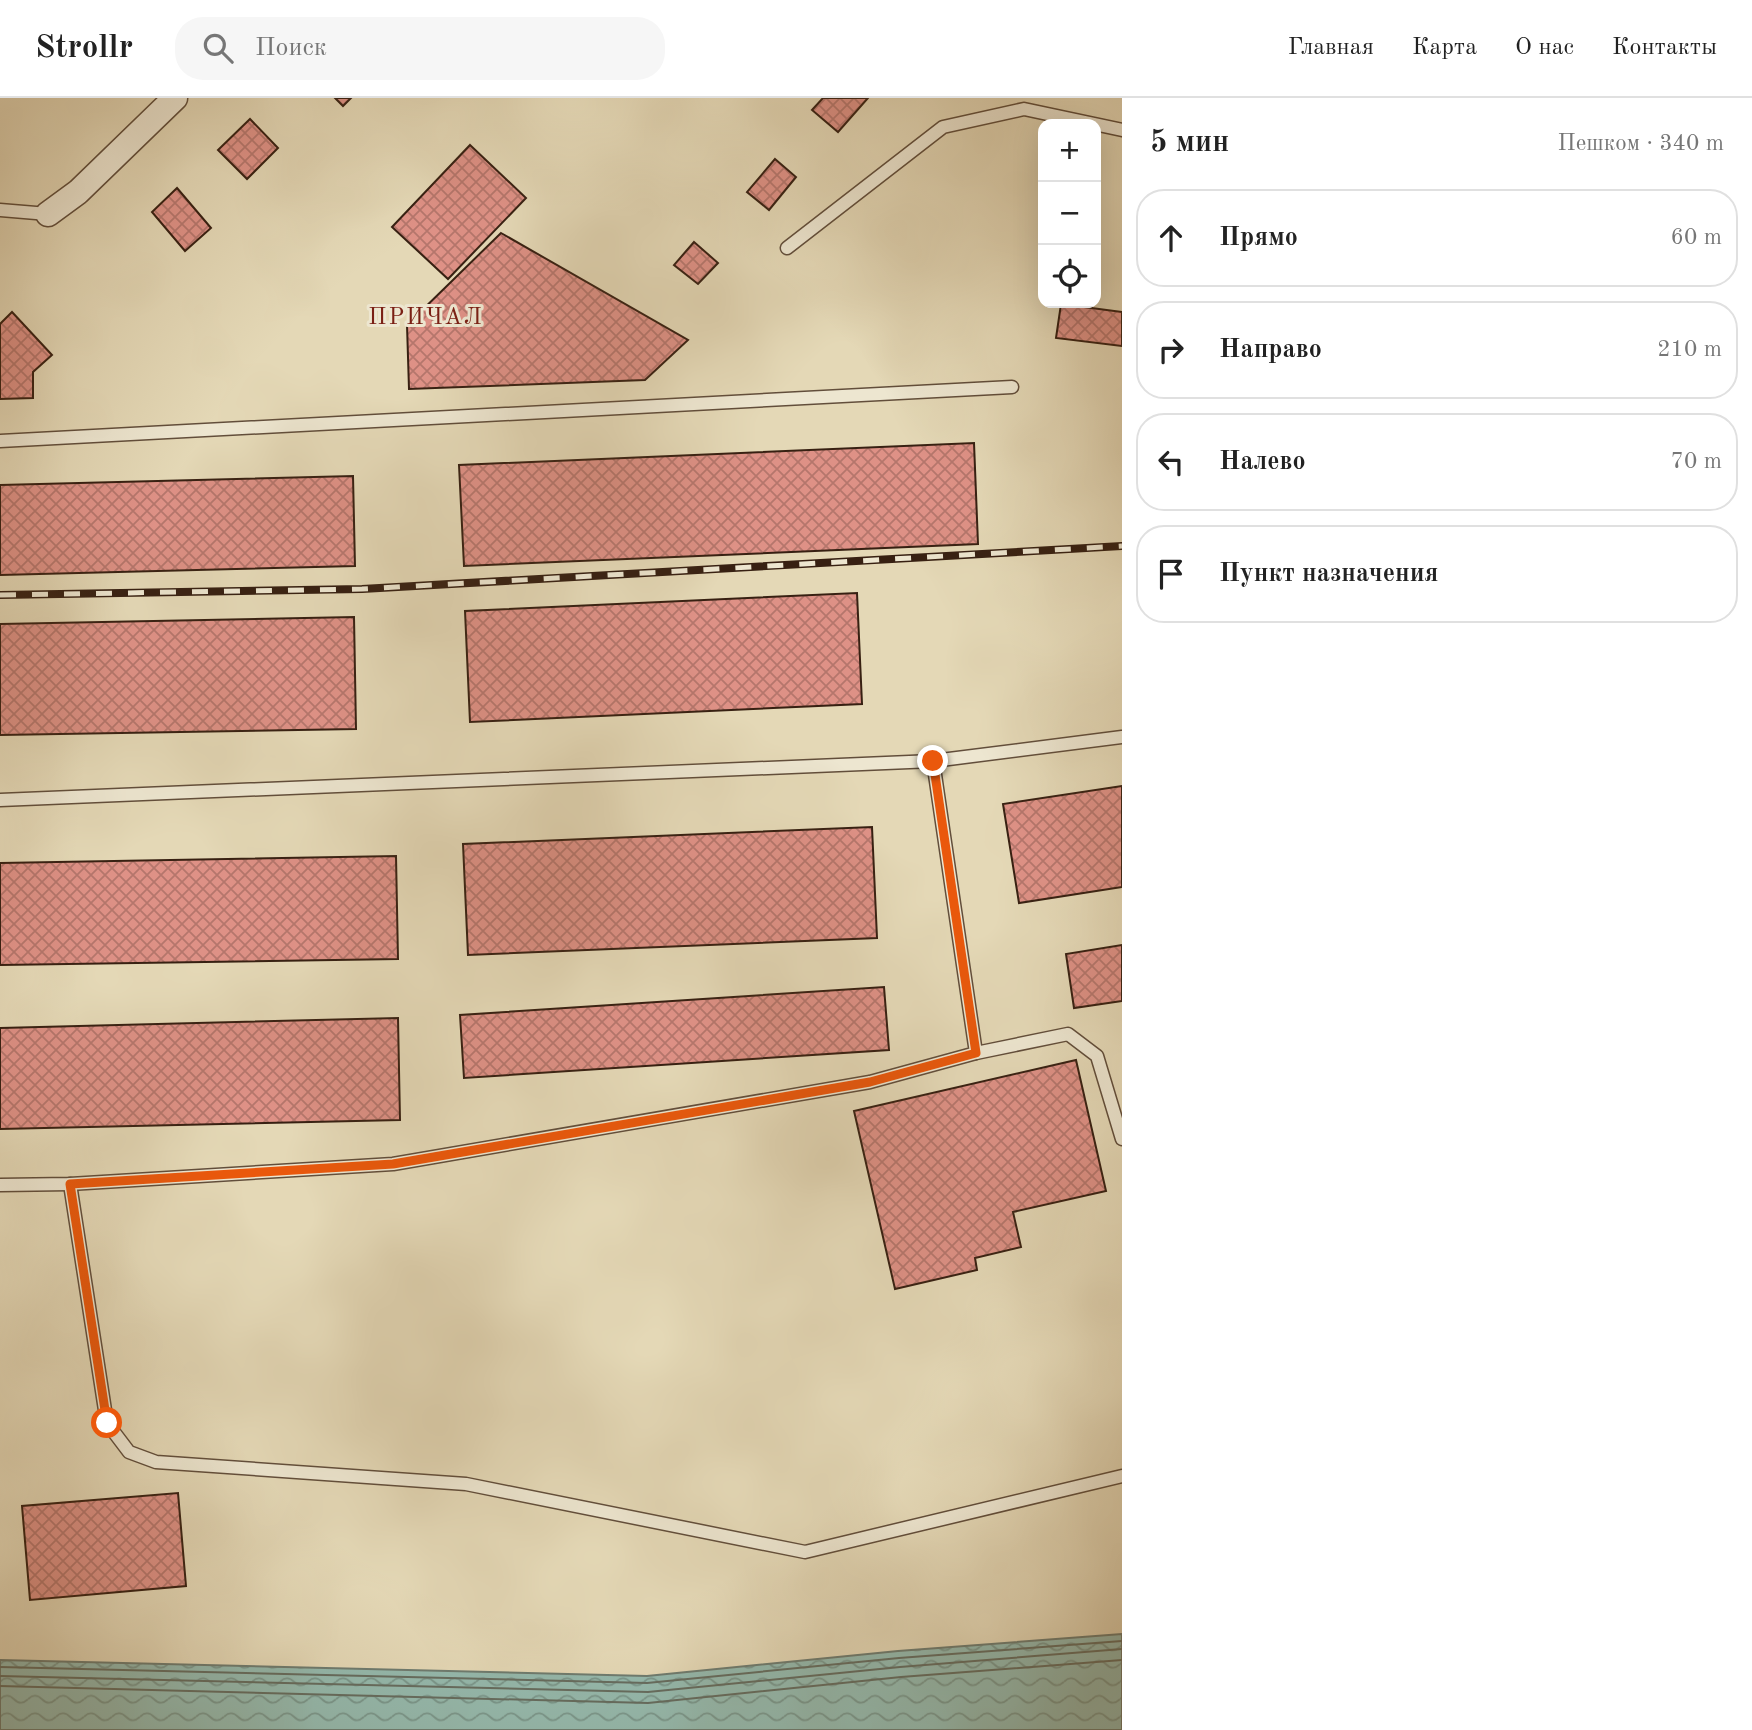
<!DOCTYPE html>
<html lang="ru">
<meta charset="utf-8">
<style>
body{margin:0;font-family:"Old Standard TT",serif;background:#f6f6f6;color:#222}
.controls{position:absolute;right:21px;top:21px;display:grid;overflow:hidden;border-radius:14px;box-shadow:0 7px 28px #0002}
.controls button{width:63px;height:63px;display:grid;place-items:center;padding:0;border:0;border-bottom:2px solid #e0e0e0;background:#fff;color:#222;font:35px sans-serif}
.stop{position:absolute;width:21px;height:21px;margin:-16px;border:5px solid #ea580c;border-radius:50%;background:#fff}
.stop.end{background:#ea580c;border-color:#fff;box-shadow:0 2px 7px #0008}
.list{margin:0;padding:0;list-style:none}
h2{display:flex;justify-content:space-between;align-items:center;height:91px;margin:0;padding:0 28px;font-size:30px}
h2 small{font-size:23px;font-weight:400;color:#767676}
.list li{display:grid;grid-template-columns:46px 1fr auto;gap:21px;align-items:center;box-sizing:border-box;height:98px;margin:0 14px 14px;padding:0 14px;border:2px solid #e0e0e0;border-radius:28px}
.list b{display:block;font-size:26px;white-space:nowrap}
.list em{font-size:23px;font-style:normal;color:#767676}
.icon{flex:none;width:38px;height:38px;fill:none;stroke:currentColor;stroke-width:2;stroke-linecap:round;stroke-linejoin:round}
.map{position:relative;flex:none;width:1122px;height:1632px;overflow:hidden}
header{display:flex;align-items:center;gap:42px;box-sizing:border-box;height:98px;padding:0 35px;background:#fff;border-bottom:2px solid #e0e0e0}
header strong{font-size:33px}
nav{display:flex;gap:38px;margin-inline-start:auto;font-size:24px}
.search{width:490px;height:63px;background:#f6f6f6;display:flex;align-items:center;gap:18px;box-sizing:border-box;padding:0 24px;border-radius:28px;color:#767676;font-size:26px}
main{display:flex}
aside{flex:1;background:#fff}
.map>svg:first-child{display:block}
.water{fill:url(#water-waves);stroke:#6f7c70;stroke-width:2}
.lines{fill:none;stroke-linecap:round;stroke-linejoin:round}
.shore{stroke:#666d60;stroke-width:2}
.building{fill:url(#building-cross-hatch);stroke:#372012;stroke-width:2}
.service-casing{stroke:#624e3b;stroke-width:15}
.minor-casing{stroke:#624e3b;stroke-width:27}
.service{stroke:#ede6d0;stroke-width:12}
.minor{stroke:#ede6d0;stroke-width:24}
.rail-casing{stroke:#372012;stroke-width:8}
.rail{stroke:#ede6d0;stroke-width:5;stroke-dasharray:16;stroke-linecap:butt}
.route{stroke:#ea580c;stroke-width:9}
.labels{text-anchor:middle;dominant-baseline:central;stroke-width:6;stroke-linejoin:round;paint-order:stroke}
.neighbourhood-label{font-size:23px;letter-spacing:2px;fill:#7a1f14;stroke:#ede6d0}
</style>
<header>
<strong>Strollr</strong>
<div class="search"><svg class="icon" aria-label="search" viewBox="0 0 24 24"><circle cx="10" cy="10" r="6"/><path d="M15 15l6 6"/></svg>Поиск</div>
<nav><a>Главная</a><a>Карта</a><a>О нас</a><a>Контакты</a></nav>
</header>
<main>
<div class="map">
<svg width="1122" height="1632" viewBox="0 0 1122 1632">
<defs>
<pattern id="water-waves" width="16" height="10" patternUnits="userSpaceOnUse" patternTransform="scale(1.75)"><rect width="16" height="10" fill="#95baae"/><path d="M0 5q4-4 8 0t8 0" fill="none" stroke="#7a978c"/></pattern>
<pattern id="building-cross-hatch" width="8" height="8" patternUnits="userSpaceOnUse" patternTransform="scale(1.75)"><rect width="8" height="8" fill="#de9186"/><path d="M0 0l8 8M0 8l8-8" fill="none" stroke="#b5766c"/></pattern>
</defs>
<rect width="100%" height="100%" fill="#e4d8b6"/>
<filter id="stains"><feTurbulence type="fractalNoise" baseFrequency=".00286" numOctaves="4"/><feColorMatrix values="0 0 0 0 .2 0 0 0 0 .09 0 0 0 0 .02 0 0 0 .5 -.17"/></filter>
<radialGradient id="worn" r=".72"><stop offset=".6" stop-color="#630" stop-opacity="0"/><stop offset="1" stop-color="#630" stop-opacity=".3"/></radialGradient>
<polygon class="water" points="1122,1536 1122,1632 0,1632 0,1562 647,1578 898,1553"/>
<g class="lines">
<g class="shore">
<polyline points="0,1569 647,1585 899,1560 1122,1543"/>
<polyline points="0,1578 648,1594 900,1569 1122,1551"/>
<polyline points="0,1588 648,1605 901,1579 1122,1562"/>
</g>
</g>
<g class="building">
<polygon points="335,0 351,0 343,8"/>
<polygon points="823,0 868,0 838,34 812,12"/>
<polygon points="250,21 278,50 247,81 218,52"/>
<polygon points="470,47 526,100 448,181 392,129"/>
<polygon points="775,61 796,79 769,112 747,94"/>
<polygon points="177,90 211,130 185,153 152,114"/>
<polygon points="501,135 688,242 645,282 409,291 407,227"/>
<polygon points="694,144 718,165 698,186 674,167"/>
<polygon points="1061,206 1122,214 1122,248 1056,240"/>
<polygon points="12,214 52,257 33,274 33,300 0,301 0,226"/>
<polygon points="974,345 978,446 464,468 459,367"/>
<polygon points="353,378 355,468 0,477 0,387"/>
<polygon points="857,495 862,606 470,624 465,513"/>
<polygon points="354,519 356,631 0,637 0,526"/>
<polygon points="1122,688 1122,789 1019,805 1003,706"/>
<polygon points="872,729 877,840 468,857 463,746"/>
<polygon points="396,758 398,861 0,867 0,765"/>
<polygon points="1122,847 1122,903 1074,910 1066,856"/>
<polygon points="884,889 889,952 464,980 460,917"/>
<polygon points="398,920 400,1022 0,1031 0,930"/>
<polygon points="1076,962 1106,1093 1013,1114 1021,1149 975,1160 977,1172 895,1191 854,1013"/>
<polygon points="178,1395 186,1488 30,1502 22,1408"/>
</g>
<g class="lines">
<defs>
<g id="service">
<polyline points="0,112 48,116"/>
<polyline points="787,150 943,29 1024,11 1122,32"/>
<polyline points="0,343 1012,289"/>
<polyline points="0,702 933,663 1122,639"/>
<polyline points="976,955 1068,936 1097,958 1122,1041"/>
<polyline points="70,1086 107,1325 129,1354 156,1364 466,1386 805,1454 1122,1378"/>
<polyline points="0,1087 70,1086 393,1066 870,984 976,955 933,663"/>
</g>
<polyline id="minor" points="48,116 78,94 175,0"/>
</defs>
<use href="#service" class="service-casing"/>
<use href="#minor" class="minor-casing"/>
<use href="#service" class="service"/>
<use href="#minor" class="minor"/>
<defs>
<polyline id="rail" points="0,497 362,491 1122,448"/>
</defs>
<use href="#rail" class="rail-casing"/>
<use href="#rail" class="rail"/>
</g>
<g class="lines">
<polyline class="route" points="107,1325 70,1086 393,1066 870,984 976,955 933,663"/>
</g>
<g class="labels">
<g class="neighbourhood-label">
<text x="426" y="219">ПРИЧАЛ</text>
</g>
</g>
<rect width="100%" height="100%" filter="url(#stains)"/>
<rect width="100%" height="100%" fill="url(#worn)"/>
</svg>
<div class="controls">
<button>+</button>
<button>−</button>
<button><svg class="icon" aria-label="locate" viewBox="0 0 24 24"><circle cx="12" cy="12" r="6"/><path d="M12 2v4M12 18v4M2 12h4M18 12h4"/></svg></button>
</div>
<div class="stop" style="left:107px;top:1325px"></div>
<div class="stop end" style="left:933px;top:663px"></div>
</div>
<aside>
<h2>5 мин<small>Пешком · 340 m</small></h2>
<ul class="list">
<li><svg class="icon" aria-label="ahead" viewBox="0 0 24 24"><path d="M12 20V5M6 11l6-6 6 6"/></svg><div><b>Прямо</b></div><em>60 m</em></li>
<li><svg class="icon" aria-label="right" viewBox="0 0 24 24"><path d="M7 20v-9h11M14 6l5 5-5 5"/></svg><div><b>Направо</b></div><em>210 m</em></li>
<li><svg class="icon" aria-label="left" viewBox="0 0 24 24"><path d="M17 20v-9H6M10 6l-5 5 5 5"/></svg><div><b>Налево</b></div><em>70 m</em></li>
<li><svg class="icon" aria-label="arrive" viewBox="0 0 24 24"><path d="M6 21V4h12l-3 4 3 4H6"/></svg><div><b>Пункт назначения</b></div></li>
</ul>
</aside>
</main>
